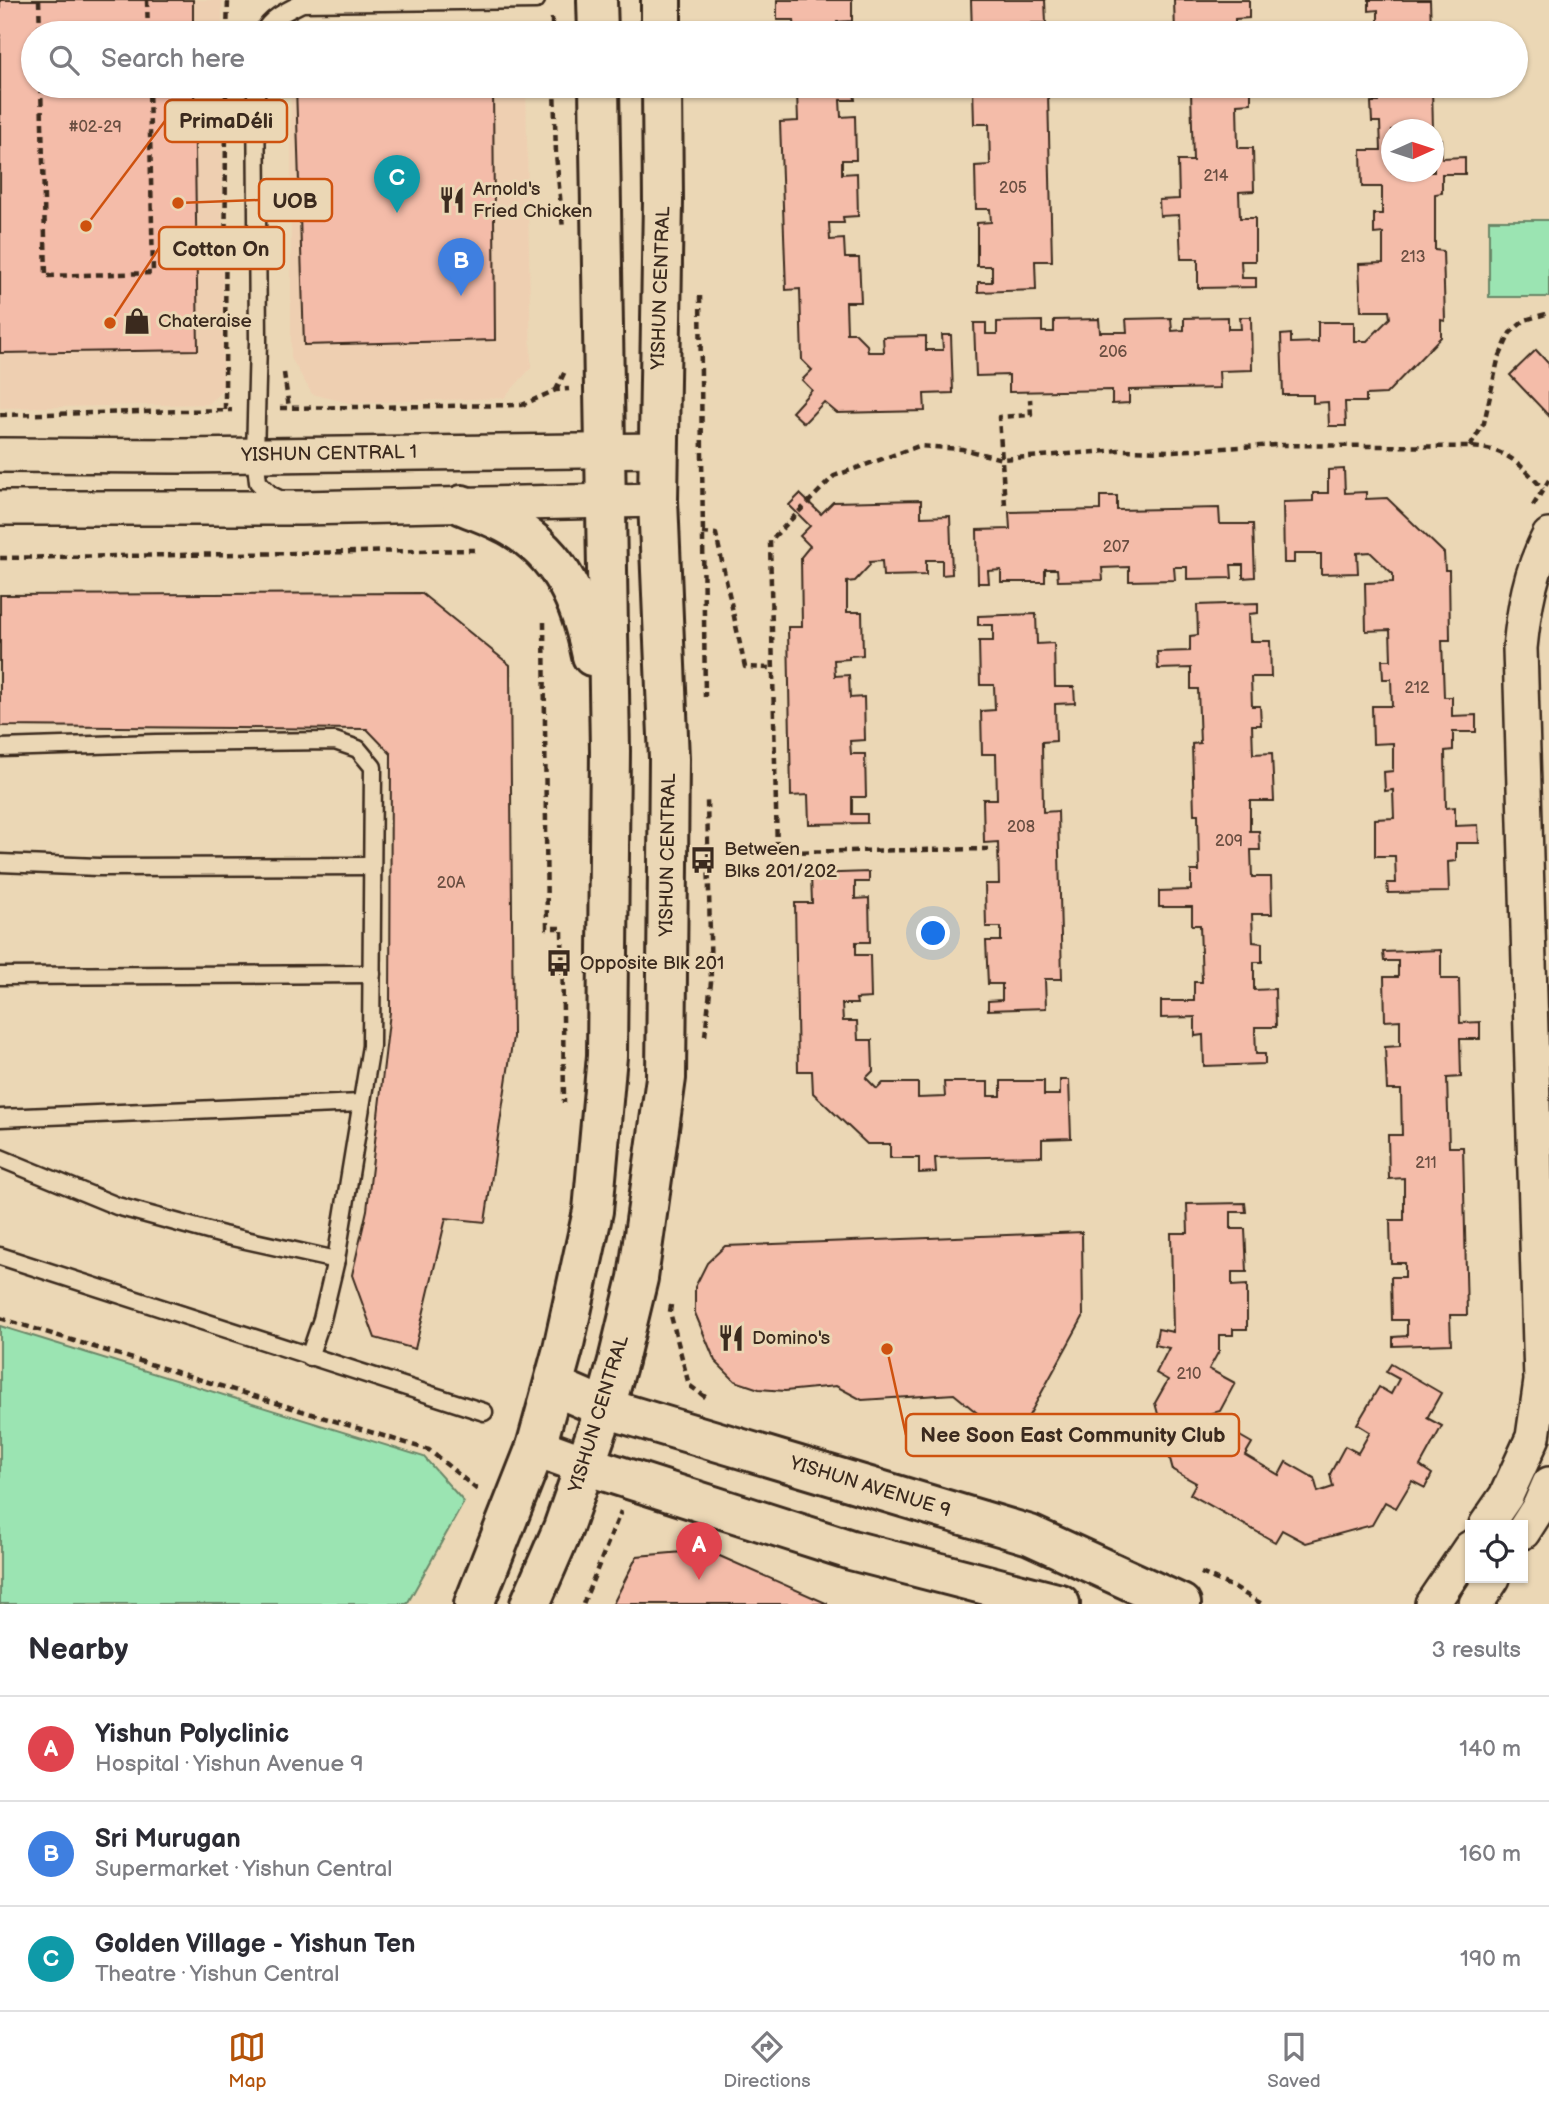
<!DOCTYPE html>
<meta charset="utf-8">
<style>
body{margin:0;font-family:"Balsamiq Sans",sans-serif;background:#f7f7f7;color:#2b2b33}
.controls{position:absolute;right:21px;bottom:21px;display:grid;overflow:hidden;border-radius:0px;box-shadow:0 2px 5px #0004}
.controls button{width:63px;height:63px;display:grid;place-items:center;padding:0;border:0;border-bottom:2px solid #e1e1e2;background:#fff;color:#2b2b33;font:35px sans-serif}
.compass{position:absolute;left:1381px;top:119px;width:63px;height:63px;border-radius:50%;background:#fff;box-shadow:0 2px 5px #0004;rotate:87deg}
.you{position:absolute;left:934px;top:934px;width:24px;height:24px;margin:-18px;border:5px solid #fff;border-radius:50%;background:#1a73e8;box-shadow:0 0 0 10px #1a73e833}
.badge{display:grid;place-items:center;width:46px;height:46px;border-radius:50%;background:#b45309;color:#fff;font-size:23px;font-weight:700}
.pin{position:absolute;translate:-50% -58px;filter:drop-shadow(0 2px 4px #0008)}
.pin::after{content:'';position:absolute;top:37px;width:24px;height:21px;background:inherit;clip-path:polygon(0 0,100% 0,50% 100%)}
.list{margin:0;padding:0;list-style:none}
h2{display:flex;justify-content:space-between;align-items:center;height:91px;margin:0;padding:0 28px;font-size:30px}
h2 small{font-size:23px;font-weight:400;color:#7c7c81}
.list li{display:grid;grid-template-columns:46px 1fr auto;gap:21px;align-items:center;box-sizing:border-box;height:105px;padding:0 28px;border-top:2px solid #e1e1e2}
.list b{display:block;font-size:26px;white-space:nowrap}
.list p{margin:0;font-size:23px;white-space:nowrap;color:#7c7c81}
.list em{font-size:23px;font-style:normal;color:#7c7c81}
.icon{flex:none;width:38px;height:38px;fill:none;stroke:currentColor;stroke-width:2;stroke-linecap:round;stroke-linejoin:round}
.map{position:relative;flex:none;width:1549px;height:1604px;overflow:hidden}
.search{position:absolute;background:#fff;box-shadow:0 2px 5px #0004;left:21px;right:21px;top:21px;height:77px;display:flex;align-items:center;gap:18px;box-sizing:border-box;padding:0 24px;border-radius:38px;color:#7c7c81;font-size:26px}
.sheet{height:406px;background:#fff}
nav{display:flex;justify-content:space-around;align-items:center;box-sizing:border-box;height:98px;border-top:2px solid #e1e1e2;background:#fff;font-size:19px;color:#7c7c81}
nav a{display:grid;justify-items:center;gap:4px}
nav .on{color:#b45309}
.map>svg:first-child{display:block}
.built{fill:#eecfb1}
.green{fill:#9be4b2;stroke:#6b8768;stroke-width:2}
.building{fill:#f4bca9;stroke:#3b2a1e;stroke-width:2}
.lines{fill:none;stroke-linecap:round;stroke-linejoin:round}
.service-casing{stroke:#3b2a1e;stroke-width:21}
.minor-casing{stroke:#3b2a1e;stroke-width:38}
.tertiary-casing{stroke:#3b2a1e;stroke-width:44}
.secondary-casing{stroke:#3b2a1e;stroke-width:44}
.path{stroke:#3b2a1e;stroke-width:4.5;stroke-dasharray:7 5;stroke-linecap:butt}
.service{stroke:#ebd7b5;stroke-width:16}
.minor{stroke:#ebd7b5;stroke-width:33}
.tertiary{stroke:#ebd7b5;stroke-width:38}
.secondary{stroke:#ebd7b5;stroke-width:38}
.labels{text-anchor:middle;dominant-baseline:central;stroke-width:6;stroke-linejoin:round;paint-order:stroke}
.number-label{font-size:16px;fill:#694e41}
.poi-label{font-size:19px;fill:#3b2a1e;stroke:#ebd7b5;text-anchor:start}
.street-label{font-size:19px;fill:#3b2a1e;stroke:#ebd7b5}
.leader{fill:none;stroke:#ce520f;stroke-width:2.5}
.callout-dot{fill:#ce520f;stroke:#ebd7b5;stroke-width:2.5}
.callout{fill:#ebd7b5;stroke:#ce520f;stroke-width:2.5}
.callout-label{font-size:21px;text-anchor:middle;font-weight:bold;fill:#3b2a1e}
</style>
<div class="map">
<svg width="1549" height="1604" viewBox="0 0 1549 1604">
<rect width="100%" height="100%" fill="#ebd7b5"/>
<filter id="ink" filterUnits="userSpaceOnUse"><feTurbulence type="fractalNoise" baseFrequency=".0143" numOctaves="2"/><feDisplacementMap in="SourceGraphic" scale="14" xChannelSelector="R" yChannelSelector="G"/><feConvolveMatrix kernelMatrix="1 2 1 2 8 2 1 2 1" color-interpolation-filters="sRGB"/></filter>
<g filter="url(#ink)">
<g class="built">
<polygon points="0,0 222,0 222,33 33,33 33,86 222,86 223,389 209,404 0,408"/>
<polygon points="291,86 526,86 531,368 504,398 349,403 312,394 291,358"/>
</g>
<g class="green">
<rect x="1489" y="220" width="60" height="77"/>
<polygon points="0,1326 424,1457 464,1502 407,1604 0,1604"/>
</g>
<g class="building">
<polygon points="0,0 193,0 193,33 33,33 33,86 194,86 198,350 0,353"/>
<polygon points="777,0 852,0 852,21 837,22 838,33 795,33 794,20 777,20"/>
<polygon points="971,0 1045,0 1046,23 1032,23 1032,33 972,33"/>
<polygon points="1174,0 1249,0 1249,18 1235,19 1235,33 1175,33"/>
<polygon points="1369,0 1430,0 1431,29 1439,29 1439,33 1378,33 1378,10 1369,11"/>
<polygon points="296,86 493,86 495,340 304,345"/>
<polygon points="973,86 1033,86 1034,93 1048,93 1052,261 1035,261 1036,290 978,292 978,282 992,282 992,266 977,266 977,223 991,222 990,209 976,209 975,166 990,165 989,124 974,124"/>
<polygon points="1176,86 1251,86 1251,103 1237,104 1238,148 1253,148 1254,191 1239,192 1240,218 1255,218 1255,261 1241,261 1242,278 1256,278 1256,287 1198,288 1198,259 1181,259 1179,215 1160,216 1159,200 1179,199 1178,161 1193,161 1191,91 1176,91"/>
<polygon points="1379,86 1432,86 1433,130 1392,130 1392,172 1434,172 1434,140 1441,139 1442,158 1465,157 1465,174 1442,174 1442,193 1435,194 1435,250 1443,251 1445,321 1441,320 1441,337 1386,394 1366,395 1366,402 1345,402 1346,426 1329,426 1328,402 1313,403 1313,395 1283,395 1281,335 1291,334 1291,343 1318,342 1318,322 1354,322 1354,341 1367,341 1390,318 1389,311 1361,311 1359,264 1383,263 1383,233 1374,234 1374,214 1382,214 1382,187 1362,187 1361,150 1381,150 1380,122 1372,122 1371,102 1379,102"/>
<polygon points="854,91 855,100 840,100 841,117 855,116 856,160 842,160 842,174 857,173 858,216 843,217 844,223 829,223 830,240 844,239 845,258 859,258 861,302 846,302 847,333 855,333 867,345 868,352 884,352 883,337 926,336 926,350 943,350 942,335 951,335 953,393 924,394 925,411 837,413 824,402 804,423 792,412 812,390 802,380 812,370 802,360 800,289 786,290 780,122 798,121 797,92"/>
<polygon points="1228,317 1228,329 1241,329 1240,317 1251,317 1252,370 1219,371 1220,388 1129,390 1129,403 1112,404 1112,390 1009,392 1009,375 976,376 974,323 986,323 986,334 997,334 997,322 1042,321 1042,332 1054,332 1054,320 1099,319 1100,332 1127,332 1126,319 1171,318 1172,331 1184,330 1184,318"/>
<polygon points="1536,350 1549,364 1549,416 1510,375"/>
<polygon points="1344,469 1345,493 1366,492 1366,499 1387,498 1444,553 1445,570 1449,570 1450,640 1442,640 1444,697 1452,697 1452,716 1476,715 1476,732 1453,732 1453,750 1445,751 1446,808 1455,807 1455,826 1478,825 1479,843 1456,843 1456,861 1448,862 1449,892 1388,893 1387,883 1396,883 1395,856 1375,856 1375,819 1394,818 1393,790 1385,791 1384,772 1393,771 1393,743 1373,744 1372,706 1392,706 1391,679 1383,679 1382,660 1391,660 1390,630 1366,631 1365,583 1393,582 1393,574 1370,552 1357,553 1358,573 1321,574 1321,554 1294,554 1294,563 1284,563 1283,502 1313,501 1313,493 1328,493 1328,470"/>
<polygon points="800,494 821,514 833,502 921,500 921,517 950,516 952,574 942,575 942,560 926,560 926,575 883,576 882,561 869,562 870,565 855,581 847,582 847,612 862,612 863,655 849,656 849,659 834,660 835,676 849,675 850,698 864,697 865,740 850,741 851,754 865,754 866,797 852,797 852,814 867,814 867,823 809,824 808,795 791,796 788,627 802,627 801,557 810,546 800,536 810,526 789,505"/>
<polygon points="1100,496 1117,496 1117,510 1219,508 1220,524 1253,524 1255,577 1243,578 1243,565 1231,565 1232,578 1187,579 1187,567 1174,567 1175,580 1129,581 1129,567 1102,568 1103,580 1058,581 1057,569 1045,569 1045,582 1001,582 1001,570 988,571 989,583 978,583 977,530 1010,529 1009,512 1100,510"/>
<polygon points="421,593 510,665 513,1037 485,1222 446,1218 415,1349 375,1338 352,1275 367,1210 390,1012 391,754 367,729 0,726 0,595"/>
<polygon points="1258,603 1258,613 1249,614 1250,641 1270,641 1271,677 1251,677 1252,706 1260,706 1261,725 1252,725 1253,754 1272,753 1274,801 1250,801 1250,831 1259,831 1260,850 1251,850 1252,877 1271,877 1272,914 1252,914 1253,942 1262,943 1262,962 1254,962 1254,990 1275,989 1276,1027 1255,1027 1256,1054 1265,1054 1265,1064 1204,1066 1203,1035 1195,1036 1195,1017 1161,1018 1161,1001 1194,1001 1194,982 1202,982 1200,925 1192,925 1192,907 1159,907 1159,891 1191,890 1191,871 1199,871 1198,814 1194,814 1192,744 1200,743 1198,689 1191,689 1191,668 1158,669 1157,652 1190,651 1190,636 1198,635 1197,605"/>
<polygon points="1036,614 1037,644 1054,643 1055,687 1074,687 1075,703 1055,704 1056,741 1042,742 1043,812 1058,811 1062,979 1045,979 1046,1008 988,1010 988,1001 1002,1000 1002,984 988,984 986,941 1001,941 1001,927 986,927 985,884 999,884 998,842 984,843 983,799 997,799 996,754 982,754 981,711 995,710 994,685 980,685 979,641 993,641 993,625 978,625 978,616"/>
<polygon points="869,872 869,882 855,882 855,899 869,898 870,942 856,942 856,955 870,955 871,998 856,999 857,1004 842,1004 843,1021 857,1021 858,1040 872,1040 873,1071 866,1078 877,1089 883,1083 918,1083 918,1098 945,1097 944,1082 988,1082 988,1096 1001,1096 1001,1081 1044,1081 1044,1095 1060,1095 1060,1080 1069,1080 1071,1138 1042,1139 1042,1156 935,1158 936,1172 919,1173 919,1158 890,1158 890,1144 867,1144 813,1093 812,1071 798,1071 795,903 812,903 811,874"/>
<polygon points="1441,950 1441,979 1459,979 1460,1023 1480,1022 1480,1039 1460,1039 1461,1077 1447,1078 1449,1147 1463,1147 1467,1315 1450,1315 1451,1344 1393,1346 1393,1337 1407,1336 1407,1320 1392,1320 1391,1277 1405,1277 1405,1263 1391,1263 1390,1220 1404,1220 1404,1178 1389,1179 1388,1135 1402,1135 1401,1090 1387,1090 1385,1047 1400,1046 1400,1020 1385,1021 1384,977 1398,977 1398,961 1384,961 1383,952"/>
<polygon points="1245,1203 1246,1212 1231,1212 1231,1229 1245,1229 1247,1272 1232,1272 1232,1286 1247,1285 1247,1329 1233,1329 1233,1335 1219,1335 1219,1351 1209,1369 1235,1383 1220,1411 1206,1415 1210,1431 1224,1427 1252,1443 1245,1455 1279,1475 1286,1462 1314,1478 1318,1492 1333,1487 1330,1474 1345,1446 1358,1453 1370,1432 1357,1424 1379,1387 1391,1394 1399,1379 1386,1372 1391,1364 1441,1393 1427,1418 1442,1426 1420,1466 1432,1474 1425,1488 1412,1481 1396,1508 1385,1502 1372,1525 1306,1543 1282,1530 1275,1542 1190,1494 1196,1483 1173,1470 1155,1403 1168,1380 1156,1373 1169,1348 1155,1345 1158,1329 1173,1332 1171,1233 1188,1233 1187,1204"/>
<polygon points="1082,1232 1083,1317 1014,1443 954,1394 862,1400 836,1386 785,1391 759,1389 735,1381 715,1361 695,1313 695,1287 707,1263 725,1246"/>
<polygon points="706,1550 828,1604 613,1604 637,1556"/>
</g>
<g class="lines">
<defs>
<g id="service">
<path d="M 263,33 C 270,18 288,10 302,3 L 536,0"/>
<polyline points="256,86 258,342 255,455 258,482 271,495 286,502"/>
<polyline points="0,748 156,743 335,741 358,749 373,767 371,1046 336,1260 322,1319 309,1357"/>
<polyline points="0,863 98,867 372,866"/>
<polyline points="0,976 372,974"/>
<polyline points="0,1118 361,1103"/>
<polyline points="0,1158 117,1206 223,1235 336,1260"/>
<polyline points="0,1256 484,1412"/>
</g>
<g id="minor">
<polyline points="0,455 180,456 659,450"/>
<polyline points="0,508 301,508 658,500"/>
<path d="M 1486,1525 L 1506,1496 L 1533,1437 L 1541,1381 L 1520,648 C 1524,608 1530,572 1549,536"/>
<polyline points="1523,1532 1539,1507 1549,1484"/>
<polyline points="1432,1604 1470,1548"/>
<polyline points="1476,1604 1493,1578"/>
</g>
<g id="tertiary">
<polyline points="554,1386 605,1408 1030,1535 1181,1604"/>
<polyline points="536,1447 585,1465 851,1550 1060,1604"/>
</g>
<g id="secondary">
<polyline points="597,0 598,33"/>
<polyline points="661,0 661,33"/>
<path d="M 462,505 C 479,512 497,518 512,527 C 562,556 581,603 592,656"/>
<polyline points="474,1604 536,1447 563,1349 593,1211 607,1056 610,751 599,86"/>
<polyline points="530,1604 563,1528 605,1408 618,1361 638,1278 666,1078 669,759 658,500 663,201 662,86"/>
</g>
</defs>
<use href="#service" class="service-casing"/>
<use href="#minor" class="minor-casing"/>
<use href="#tertiary" class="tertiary-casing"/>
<use href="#secondary" class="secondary-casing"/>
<g class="path">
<polyline points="39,0 40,33"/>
<polyline points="147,0 148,33"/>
<polyline points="552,18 552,33"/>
<polyline points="227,33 228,0"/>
<polyline points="312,33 338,29"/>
<polyline points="41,86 46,276 153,273 149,86"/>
<polyline points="554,86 556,154 563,229"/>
<polyline points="700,296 705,697"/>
<polyline points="284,373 289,408"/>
<polyline points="556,390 566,369"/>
<polyline points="280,408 522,405 556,390 569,389"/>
<polyline points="225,410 226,86"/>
<polyline points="0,415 232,410"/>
<polyline points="1470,447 1484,423 1498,360 1510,333 1525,320 1549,313"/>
<polyline points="1005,505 999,417 1031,415 1030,399"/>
<polyline points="1533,506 1549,480"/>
<polyline points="702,533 716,534 745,667 772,668"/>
<polyline points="0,558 475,550"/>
<polyline points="544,622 547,928 562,928 564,1103"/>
<path d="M 989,849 L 777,852 L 770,541 L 834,476 L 919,446 L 962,449 L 1002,459 L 1121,450 L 1173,451 L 1276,445 L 1470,447 C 1507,449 1519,462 1543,489"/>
<polyline points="705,1036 711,982 707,800"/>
<polyline points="671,1305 670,1312 689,1385 708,1399"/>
<polyline points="0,1318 429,1450 480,1492"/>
<polyline points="1201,1573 1233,1587 1262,1604"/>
<polyline points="583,1604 621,1511"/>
</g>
<use href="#service" class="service"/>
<use href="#minor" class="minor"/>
<use href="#tertiary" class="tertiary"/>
<use href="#secondary" class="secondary"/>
</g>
</g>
<defs>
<symbol id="restaurant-bare" viewBox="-9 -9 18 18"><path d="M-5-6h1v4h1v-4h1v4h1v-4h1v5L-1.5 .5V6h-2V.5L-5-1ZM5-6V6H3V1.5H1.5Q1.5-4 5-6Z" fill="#3b2a1e" stroke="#ebd7b5" stroke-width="2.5" paint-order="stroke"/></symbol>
<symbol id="shop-bare" viewBox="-9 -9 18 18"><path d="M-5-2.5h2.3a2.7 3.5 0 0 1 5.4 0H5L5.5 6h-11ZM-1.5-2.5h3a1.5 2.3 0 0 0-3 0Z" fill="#3b2a1e" stroke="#ebd7b5" stroke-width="2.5" paint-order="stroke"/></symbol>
<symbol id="bus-bare" viewBox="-9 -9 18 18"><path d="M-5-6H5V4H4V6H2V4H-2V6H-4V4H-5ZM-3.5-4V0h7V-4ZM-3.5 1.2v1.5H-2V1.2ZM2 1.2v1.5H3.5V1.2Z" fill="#3b2a1e" stroke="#ebd7b5" stroke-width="2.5" paint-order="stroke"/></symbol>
</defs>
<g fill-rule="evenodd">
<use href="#restaurant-bare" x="433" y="181" width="38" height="38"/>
<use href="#shop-bare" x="118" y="302" width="38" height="38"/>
<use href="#bus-bare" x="684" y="841" width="38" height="38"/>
<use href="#bus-bare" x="540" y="944" width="38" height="38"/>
<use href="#restaurant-bare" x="712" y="1319" width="38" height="38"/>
</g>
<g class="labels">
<g class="number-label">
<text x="95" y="127">#02-29</text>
<text x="1216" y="176">214</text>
<text x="1013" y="188">205</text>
<text x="1413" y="257">213</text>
<text x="1113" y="352">206</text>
<text x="1116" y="547">207</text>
<text x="1417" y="688">212</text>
<text x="1021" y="827">208</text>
<text x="1229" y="841">209</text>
<text x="451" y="883">20A</text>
<text x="1426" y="1163">211</text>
<text x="1189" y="1374">210</text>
</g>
<g class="poi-label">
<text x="473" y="189">Arnold's<tspan x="473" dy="22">Fried Chicken</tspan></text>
<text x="158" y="321">Chateraise</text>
<text x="724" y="849">Between<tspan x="724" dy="22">Blks 201/202</tspan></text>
<text x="580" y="963">Opposite Blk 201</text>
<text x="752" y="1338">Domino's</text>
</g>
<g class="street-label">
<text transform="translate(661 288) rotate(-88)">YISHUN CENTRAL</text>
<text transform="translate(329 454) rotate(-1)">YISHUN CENTRAL 1</text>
<text transform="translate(668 855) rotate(-89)">YISHUN CENTRAL</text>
<text transform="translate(599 1414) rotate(-73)">YISHUN CENTRAL</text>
<text transform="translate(870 1487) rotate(17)">YISHUN AVENUE 9</text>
</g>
</g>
<path class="leader" d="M86 226L165 121M178 203L259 200M110 323L159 248M887 1349L906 1435"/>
<g class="callout-dot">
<circle cx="86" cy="226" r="7"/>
<circle cx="178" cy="203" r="7"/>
<circle cx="110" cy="323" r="7"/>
<circle cx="887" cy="1349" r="7"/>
</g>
<g class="callout">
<rect x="165" y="100" width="122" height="42" rx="7"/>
<rect x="259" y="179" width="73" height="42" rx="7"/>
<rect x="159" y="227" width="125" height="42" rx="7"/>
<rect x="906" y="1414" width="333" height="42" rx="7"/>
</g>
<g class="callout-label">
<text x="226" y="128">PrimaDéli</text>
<text x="295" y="208">UOB</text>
<text x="221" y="256">Cotton On</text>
<text x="1073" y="1442">Nee Soon East Community Club</text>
</g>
</svg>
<div class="controls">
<button><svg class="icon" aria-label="locate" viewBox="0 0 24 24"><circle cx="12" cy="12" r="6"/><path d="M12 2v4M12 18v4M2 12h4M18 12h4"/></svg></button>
</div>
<svg class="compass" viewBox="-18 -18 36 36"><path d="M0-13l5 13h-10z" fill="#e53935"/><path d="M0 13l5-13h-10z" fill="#7c7c81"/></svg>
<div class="you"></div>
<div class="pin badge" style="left:699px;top:1580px;background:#e0444e">A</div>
<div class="pin badge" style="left:461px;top:296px;background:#3f7fe0">B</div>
<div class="pin badge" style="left:397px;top:213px;background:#0f9aa8">C</div>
<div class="search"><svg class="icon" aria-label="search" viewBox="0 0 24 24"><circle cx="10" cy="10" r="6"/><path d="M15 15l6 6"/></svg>Search here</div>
</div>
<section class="sheet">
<h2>Nearby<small>3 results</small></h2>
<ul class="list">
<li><span class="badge" style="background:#e0444e">A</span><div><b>Yishun Polyclinic</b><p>Hospital · Yishun Avenue 9</p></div><em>140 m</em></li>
<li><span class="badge" style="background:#3f7fe0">B</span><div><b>Sri Murugan</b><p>Supermarket · Yishun Central</p></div><em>160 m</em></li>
<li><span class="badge" style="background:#0f9aa8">C</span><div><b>Golden Village - Yishun Ten</b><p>Theatre · Yishun Central</p></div><em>190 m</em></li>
</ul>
</section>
<nav>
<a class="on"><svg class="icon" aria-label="map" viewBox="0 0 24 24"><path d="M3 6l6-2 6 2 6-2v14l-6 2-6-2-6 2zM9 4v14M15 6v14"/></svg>Map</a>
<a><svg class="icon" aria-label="directions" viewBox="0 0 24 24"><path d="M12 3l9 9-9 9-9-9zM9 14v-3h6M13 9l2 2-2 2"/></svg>Directions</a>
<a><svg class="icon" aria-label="saved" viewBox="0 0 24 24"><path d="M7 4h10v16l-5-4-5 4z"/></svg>Saved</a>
</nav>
